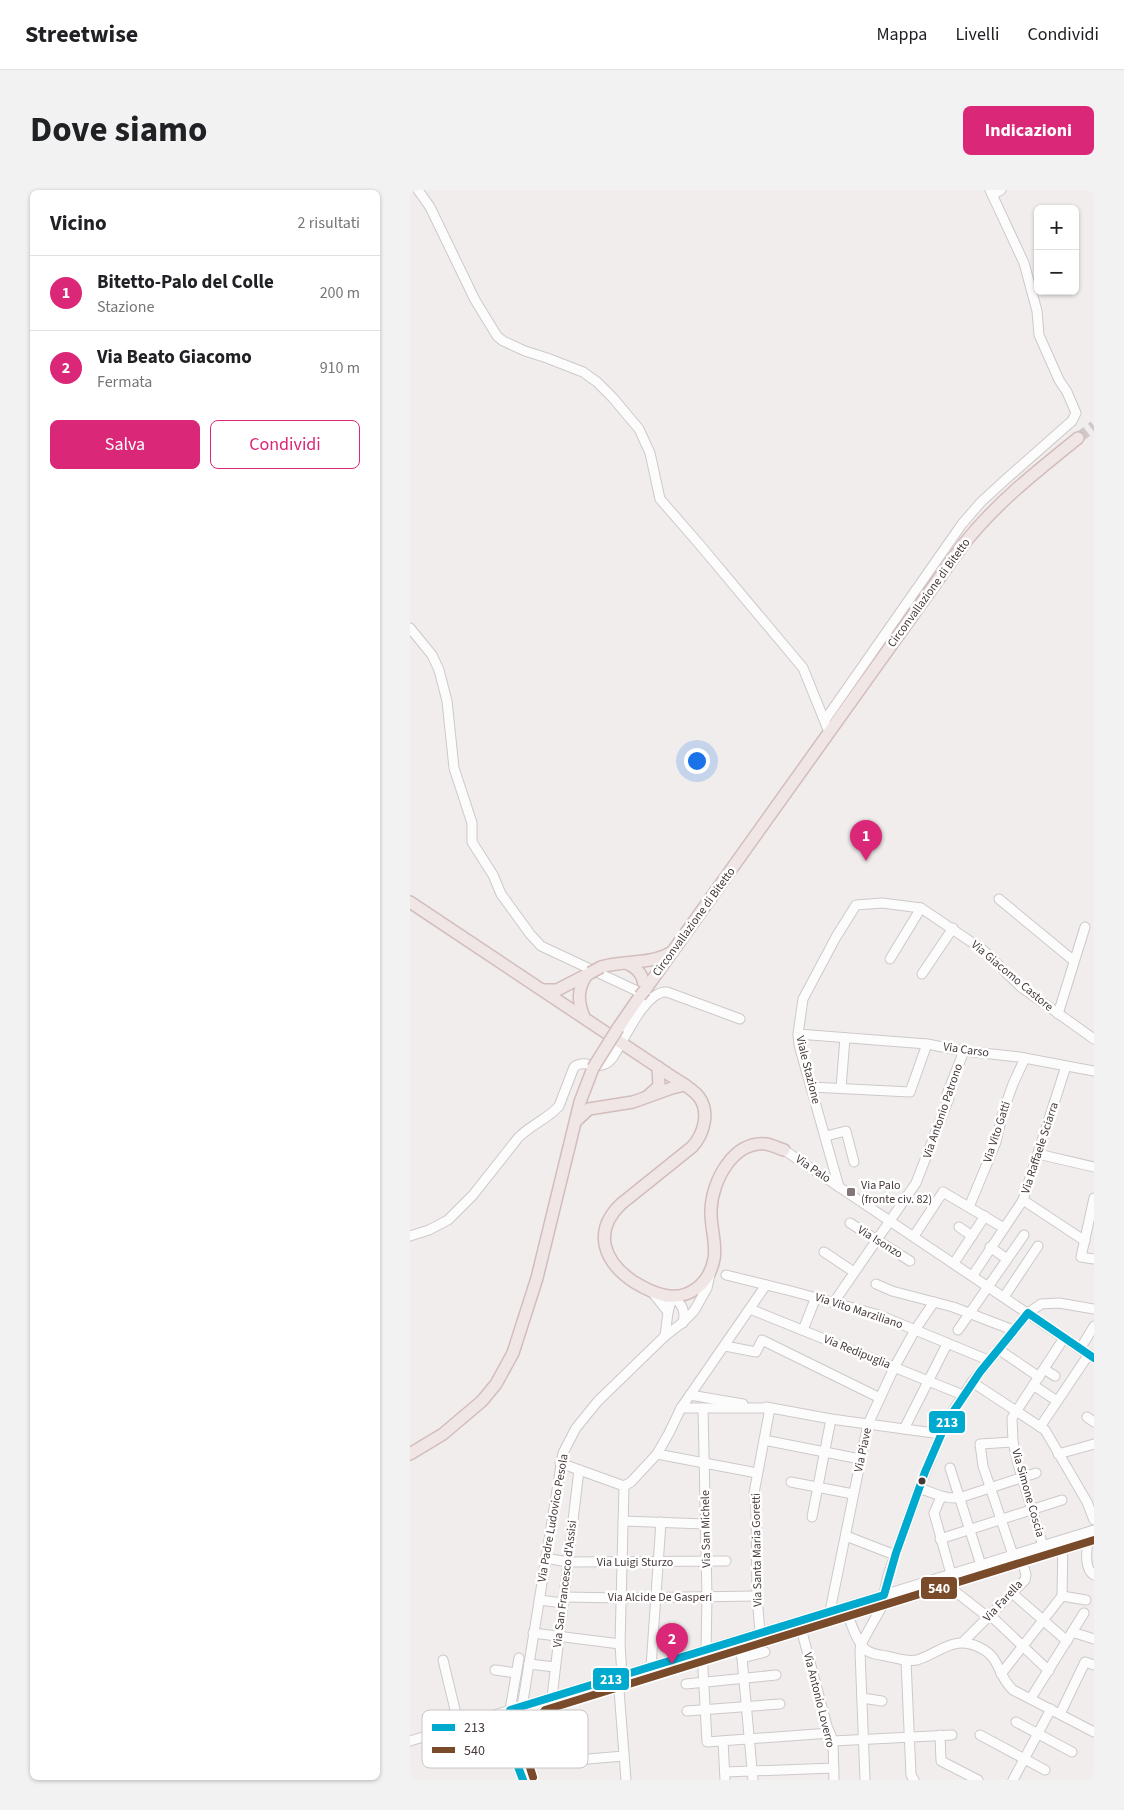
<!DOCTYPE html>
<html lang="it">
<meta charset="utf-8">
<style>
body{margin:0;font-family:"Source Sans 3",sans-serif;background:#f2f2f2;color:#202124}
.controls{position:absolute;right:15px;top:15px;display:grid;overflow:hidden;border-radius:8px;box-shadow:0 1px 4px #0004}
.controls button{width:45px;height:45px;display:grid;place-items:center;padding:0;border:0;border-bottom:1px solid #e0e0e0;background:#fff;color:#202124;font:25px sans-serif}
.you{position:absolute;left:286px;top:570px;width:18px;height:18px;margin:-12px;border:4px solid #fff;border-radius:50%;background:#1a73e8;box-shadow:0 0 0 8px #1a73e833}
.badge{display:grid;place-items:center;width:32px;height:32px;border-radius:50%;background:#db2777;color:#fff;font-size:16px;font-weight:700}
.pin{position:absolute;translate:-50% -41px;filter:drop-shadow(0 1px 2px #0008)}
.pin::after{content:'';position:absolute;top:26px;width:18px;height:15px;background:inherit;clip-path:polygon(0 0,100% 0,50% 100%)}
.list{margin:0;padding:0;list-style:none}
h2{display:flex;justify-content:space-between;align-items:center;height:65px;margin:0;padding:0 20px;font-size:21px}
h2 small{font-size:16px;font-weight:400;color:#757577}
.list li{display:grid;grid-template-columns:32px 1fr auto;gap:15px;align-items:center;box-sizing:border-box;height:75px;padding:0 20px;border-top:1px solid #e0e0e0}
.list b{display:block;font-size:19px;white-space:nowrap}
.list p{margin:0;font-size:16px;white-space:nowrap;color:#757577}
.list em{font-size:16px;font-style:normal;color:#757577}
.actions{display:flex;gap:10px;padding:15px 20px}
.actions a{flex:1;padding:11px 0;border:1px solid #db2777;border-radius:8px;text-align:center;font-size:18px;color:#db2777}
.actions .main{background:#db2777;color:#fff}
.map{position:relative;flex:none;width:684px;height:1590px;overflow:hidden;border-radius:8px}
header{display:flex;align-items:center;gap:30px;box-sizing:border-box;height:70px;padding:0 25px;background:#fff;border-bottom:1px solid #e0e0e0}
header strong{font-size:24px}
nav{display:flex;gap:28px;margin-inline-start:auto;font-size:18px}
.intro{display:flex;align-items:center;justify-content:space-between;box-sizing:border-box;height:120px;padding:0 30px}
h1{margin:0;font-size:35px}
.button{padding:12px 22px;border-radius:8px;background:#db2777;color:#fff;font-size:18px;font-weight:700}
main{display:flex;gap:30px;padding:0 30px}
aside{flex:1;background:#fff;border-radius:8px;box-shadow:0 1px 4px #0004}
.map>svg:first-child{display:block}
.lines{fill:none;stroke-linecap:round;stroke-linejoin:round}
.major-tunnel{stroke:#d0c9c9;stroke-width:11;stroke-dasharray:11 5.5;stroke-linecap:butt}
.minor-casing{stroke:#cec9c9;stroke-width:11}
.major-casing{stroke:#d2bdbc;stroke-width:14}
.minor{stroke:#fdfcfc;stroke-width:9}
.major{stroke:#f0e6e6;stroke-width:11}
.major-bridge-casing{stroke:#d2bdbc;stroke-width:14;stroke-linecap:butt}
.major-bridge{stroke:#f0e6e6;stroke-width:11}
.bus-1-casing{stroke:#fff;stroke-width:11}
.bus-2-casing{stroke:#fff;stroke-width:11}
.bus-1{stroke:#00a9ce;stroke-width:8}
.bus-2{stroke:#7a4b2a;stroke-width:8}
.poi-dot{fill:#837879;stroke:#fff;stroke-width:2}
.bus-dot{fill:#47393a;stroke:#fff;stroke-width:2}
.labels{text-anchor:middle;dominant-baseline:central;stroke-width:5;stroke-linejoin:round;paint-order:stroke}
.street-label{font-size:12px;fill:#47393a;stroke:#fff}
.poi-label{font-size:12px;fill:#47393a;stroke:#fff;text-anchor:start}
.key{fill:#fff;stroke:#c8c4c4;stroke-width:1}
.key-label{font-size:14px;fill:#47393a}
.line-badge{stroke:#fff;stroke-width:2}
.badge-label{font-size:14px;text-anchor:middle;font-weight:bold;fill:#fff}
</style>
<header>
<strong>Streetwise</strong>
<nav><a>Mappa</a><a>Livelli</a><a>Condividi</a></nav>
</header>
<div class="intro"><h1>Dove siamo</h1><a class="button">Indicazioni</a></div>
<main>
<aside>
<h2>Vicino<small>2 risultati</small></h2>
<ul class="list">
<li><span class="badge">1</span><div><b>Bitetto-Palo del Colle</b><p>Stazione</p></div><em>200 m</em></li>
<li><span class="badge">2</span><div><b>Via Beato Giacomo</b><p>Fermata</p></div><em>910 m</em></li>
</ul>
<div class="actions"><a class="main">Salva</a><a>Condividi</a></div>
</aside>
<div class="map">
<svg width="684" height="1590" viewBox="0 0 684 1590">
<rect width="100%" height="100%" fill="#f2eded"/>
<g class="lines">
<polyline class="major-tunnel" points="668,248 684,236"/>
<defs>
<g id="minor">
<polyline points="8,0 20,17 65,110 87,146 93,151 115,161 137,168 173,182 187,192 203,208 229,239 240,263 250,309 290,355 393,478 419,542"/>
<polyline points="582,5 591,0"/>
<polyline points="0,438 22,465 29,480 37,511 44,578 62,633 62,652 83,685 91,704 120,744 131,756 225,800 241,809"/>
<polyline points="415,530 552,334 571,312 595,290 662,231 666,223 657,202 649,190 629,145 627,121 614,73 580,0"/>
<polyline points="589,709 664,771"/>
<polyline points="480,769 511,718"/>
<polyline points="512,784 543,738"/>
<polyline points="648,824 675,737"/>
<polyline points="388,844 517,854"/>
<polyline points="401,897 500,902 517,854 554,861 609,867 684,881"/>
<polyline points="431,898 435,848"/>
<polyline points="416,946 436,941 444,972"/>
<polyline points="374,960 684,1168"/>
<polyline points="628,964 684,977"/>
<polyline points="429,997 389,855 388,844 393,809 426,747 446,715 472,713 511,718 573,760 611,797 684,849"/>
<polyline points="684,1008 671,1067 684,1069"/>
<polyline points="613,1010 675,1051"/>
<polyline points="559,1017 586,952 593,922 603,894 615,868"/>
<polyline points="440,1033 500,1071"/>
<polyline points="549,1037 562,1046"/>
<path d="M 0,1046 L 19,1040 L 38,1030 L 63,1005 L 108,948 C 120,935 138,929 149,916 L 164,877 C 177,867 190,885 203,867 C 214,851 235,800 257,802 L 330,829"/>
<polyline points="504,1046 533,1002 594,1038"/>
<polyline points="580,1057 597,1069"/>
<polyline points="414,1062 444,1082"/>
<polyline points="544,1073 575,1026"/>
<polyline points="316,1085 381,1101 469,1125 578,1170"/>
<polyline points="563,1085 613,1010 656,876"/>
<polyline points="466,1094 482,1101 543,1117 603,1140"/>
<polyline points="243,1103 258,1122 255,1146"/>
<polyline points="594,1107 628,1056"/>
<polyline points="424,1112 506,993 539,908 537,904 554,861"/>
<polyline points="340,1119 553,1205"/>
<path d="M 258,1122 L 262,1107 C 272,1113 276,1121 273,1133"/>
<polyline points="393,1140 406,1107"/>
<polyline points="548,1140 614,1045"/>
<polyline points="315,1156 346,1162 352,1150 470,1208"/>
<polyline points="588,1159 629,1187"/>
<polyline points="670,1159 684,1136"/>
<polyline points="634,1179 645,1186"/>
<polyline points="562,1192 635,1240 677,1312 684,1330"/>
<polyline points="623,1195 647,1211"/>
<polyline points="280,1205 333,1214"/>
<polyline points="356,1217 421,1229 531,1244"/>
<polyline points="271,1218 360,1218 344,1303 346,1317 347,1406 350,1443"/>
<polyline points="293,1218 297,1407 296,1460"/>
<polyline points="677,1227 684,1232"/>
<polyline points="630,1237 679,1164"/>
<polyline points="494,1239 537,1154"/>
<polyline points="354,1250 450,1269"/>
<polyline points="247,1264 347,1283"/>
<polyline points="648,1264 684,1254"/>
<polyline points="150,1273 214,1296"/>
<polyline points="540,1278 571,1375"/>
<polyline points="381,1292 443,1304"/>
<polyline points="214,1296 221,1292 247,1264 259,1243 271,1218 356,1095"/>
<path d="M 509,1298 C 523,1303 535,1309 549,1308 L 626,1283"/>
<polyline points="531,1307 524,1323 541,1384"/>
<polyline points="402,1327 421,1229"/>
<polyline points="213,1331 295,1334"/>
<path d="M 679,1342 C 678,1354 672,1378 684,1385"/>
<polyline points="436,1346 485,1365"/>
<polyline points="530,1349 652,1310"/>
<polyline points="633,1356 608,1274 603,1252 602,1228 654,1148"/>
<polyline points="603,1365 573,1276 570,1254 603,1252"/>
<polyline points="135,1368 158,1372 316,1371"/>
<polyline points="528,1388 574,1424 580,1425 639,1481"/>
<polyline points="602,1403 657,1451"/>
<polyline points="652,1406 653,1350"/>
<polyline points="652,1406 676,1410"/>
<polyline points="154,1407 211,1408 347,1406"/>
<polyline points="129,1410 153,1413"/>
<path d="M 435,1417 C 440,1430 445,1449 455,1459 C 460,1464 469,1465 476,1466 C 486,1468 496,1472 507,1470 C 527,1464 542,1447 564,1455 C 593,1466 584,1482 603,1500 L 684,1542"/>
<polyline points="420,1421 458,1234 484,1178 505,1140 524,1112"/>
<polyline points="389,1431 417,1536 423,1551 424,1590"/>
<polyline points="662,1442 684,1449"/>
<polyline points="123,1443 210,1454"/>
<polyline points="329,1450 332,1468 343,1590"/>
<polyline points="553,1452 615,1390 616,1385 610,1363"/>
<polyline points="292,1461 297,1552 420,1543"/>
<polyline points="109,1468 97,1537 97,1547 113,1590"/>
<polyline points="332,1468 355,1462"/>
<polyline points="33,1470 49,1536"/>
<polyline points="496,1471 501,1585 504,1590"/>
<polyline points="119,1474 145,1477"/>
<polyline points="241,1477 251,1332"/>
<polyline points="85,1480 106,1483"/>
<polyline points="591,1484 652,1406"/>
<polyline points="212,1486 210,1454 214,1296"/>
<polyline points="208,1487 216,1590"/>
<polyline points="276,1494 366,1485"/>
<polyline points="142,1507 169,1280"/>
<polyline points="452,1508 472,1511"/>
<polyline points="621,1508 674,1423"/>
<polyline points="277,1521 370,1514"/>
<polyline points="650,1524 675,1472 684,1475"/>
<polyline points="69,1530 90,1538 97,1547"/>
<polyline points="606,1532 662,1562"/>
<polyline points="111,1534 112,1517 153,1263 166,1238 188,1211 255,1146 272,1133 284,1121 297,1098 300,1084"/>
<polyline points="530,1545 531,1571 568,1590"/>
<polyline points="570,1545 635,1580"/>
<polyline points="0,1551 684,1340"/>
<polyline points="313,1551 315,1590"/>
<polyline points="423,1551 542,1545"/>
<path d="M 106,1564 C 108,1540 113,1530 129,1511"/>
<polyline points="166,1570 214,1566"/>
<polyline points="315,1582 424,1578"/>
<polyline points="455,1590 450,1461 451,1454 471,1418 478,1385 510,1296 531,1244 543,1221 562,1192 618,1123 631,1114 649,1113 684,1119"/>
<polyline points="603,1590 641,1519"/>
</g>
<g id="major">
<path d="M 0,712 L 264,888 C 272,893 283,899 289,907 C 300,922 294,944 282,957 L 211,1014 C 182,1042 194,1072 224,1092 C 244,1104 266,1114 287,1098 C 296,1091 302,1080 304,1069 C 307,1053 300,1036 301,1020 C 302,991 323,951 356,954 C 362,955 368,958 374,960"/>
<path d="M 216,773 C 230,779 233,786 235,800"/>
<path d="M 191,777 C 213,770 239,775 260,763"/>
<polyline points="133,800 147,800 180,783"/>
<path d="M 235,800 L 553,355 C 586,313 627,281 668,248"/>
<path d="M 174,827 C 168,812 167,800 176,786"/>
<polyline points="208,838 230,806"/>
<polyline points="238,906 249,896 248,877"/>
<polyline points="166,931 179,919 223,912 262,898 275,895"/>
<polyline points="0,1264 33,1244 72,1211 86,1194 103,1163 127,1088 170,912 183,878"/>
</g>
</defs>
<use href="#minor" class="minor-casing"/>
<use href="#major" class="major-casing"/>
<use href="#minor" class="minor"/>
<use href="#major" class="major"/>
<defs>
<g id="major-bridge">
<polyline points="180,783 191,777"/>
<polyline points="230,806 235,800"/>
<polyline points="183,878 208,838"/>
</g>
</defs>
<use href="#major-bridge" class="major-bridge-casing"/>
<use href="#major-bridge" class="major-bridge"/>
<defs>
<polyline id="bus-1" points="113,1590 97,1547 100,1520 474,1405 486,1363 515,1282 537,1231 570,1182 618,1123 684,1168"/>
<path id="bus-2" d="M 123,1587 C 112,1555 114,1546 135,1520 L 684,1350"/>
</defs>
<use href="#bus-1" class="bus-1-casing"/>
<use href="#bus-2" class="bus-2-casing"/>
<use href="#bus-1" class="bus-1"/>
<use href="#bus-2" class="bus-2"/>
</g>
<rect class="poi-dot" x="436" y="997" width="10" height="10" rx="2.5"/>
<circle class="bus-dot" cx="512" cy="1291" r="4.5"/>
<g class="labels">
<g class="street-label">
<text transform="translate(519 403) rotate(-54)">Circonvallazione di Bitetto</text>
<text transform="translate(284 732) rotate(-54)">Circonvallazione di Bitetto</text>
<text transform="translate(602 786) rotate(40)">Via Giacomo Castore</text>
<text transform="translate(556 860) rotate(8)">Via Carso</text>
<text transform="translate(398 880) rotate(76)">Viale Stazione</text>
<text transform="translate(533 921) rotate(-71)">Via Antonio Patrono</text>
<text transform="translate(587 942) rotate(-72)">Via Vito Gatti</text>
<text transform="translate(630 958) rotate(-72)">Via Raffaele Sciarra</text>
<text transform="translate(403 979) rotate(34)">Via Palo</text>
<text transform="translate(470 1052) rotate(32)">Via Isonzo</text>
<text transform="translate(449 1121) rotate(18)">Via Vito Marziliano</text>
<text transform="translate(447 1162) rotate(22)">Via Redipuglia</text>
<text transform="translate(453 1260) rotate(-78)">Via Piave</text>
<text transform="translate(618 1303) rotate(74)">Via Simone Coscia</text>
<text transform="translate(143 1328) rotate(-80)">Via Padre Ludovico Pesola</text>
<text transform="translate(296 1339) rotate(-91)">Via San Michele</text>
<text transform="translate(347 1360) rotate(-91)">Via Santa Maria Goretti</text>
<text x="225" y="1372">Via Luigi Sturzo</text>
<text transform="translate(155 1394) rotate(-83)">Via San Francesco d'Assisi</text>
<text x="250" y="1407">Via Alcide De Gasperi</text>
<text transform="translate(593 1411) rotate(-47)">Via Farella</text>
<text transform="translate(409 1510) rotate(76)">Via Antonio Loverro</text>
</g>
<g class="poi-label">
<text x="451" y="995">Via Palo<tspan x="451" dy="14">(fronte civ. 82)</tspan></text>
</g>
</g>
<rect x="12" y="1520" width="166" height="58" rx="8" class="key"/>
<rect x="22" y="1534" width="23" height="7" fill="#00a9ce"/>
<rect x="22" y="1557" width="23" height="6" fill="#7a4b2a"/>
<g class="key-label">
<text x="54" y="1542">213</text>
<text x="54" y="1565">540</text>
</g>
<g class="line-badge">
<rect x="518" y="1220" width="38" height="24" rx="5" fill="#00a9ce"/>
<rect x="510" y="1386" width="38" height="24" rx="5" fill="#7a4b2a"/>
<rect x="182" y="1477" width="38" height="24" rx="5" fill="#00a9ce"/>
</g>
<g class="badge-label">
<text x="537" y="1237">213</text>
<text x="529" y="1403">540</text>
<text x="201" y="1494">213</text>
</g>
</svg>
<div class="controls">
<button>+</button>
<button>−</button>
</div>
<div class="you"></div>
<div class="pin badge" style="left:456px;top:671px">1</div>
<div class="pin badge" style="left:262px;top:1474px">2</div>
</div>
</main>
